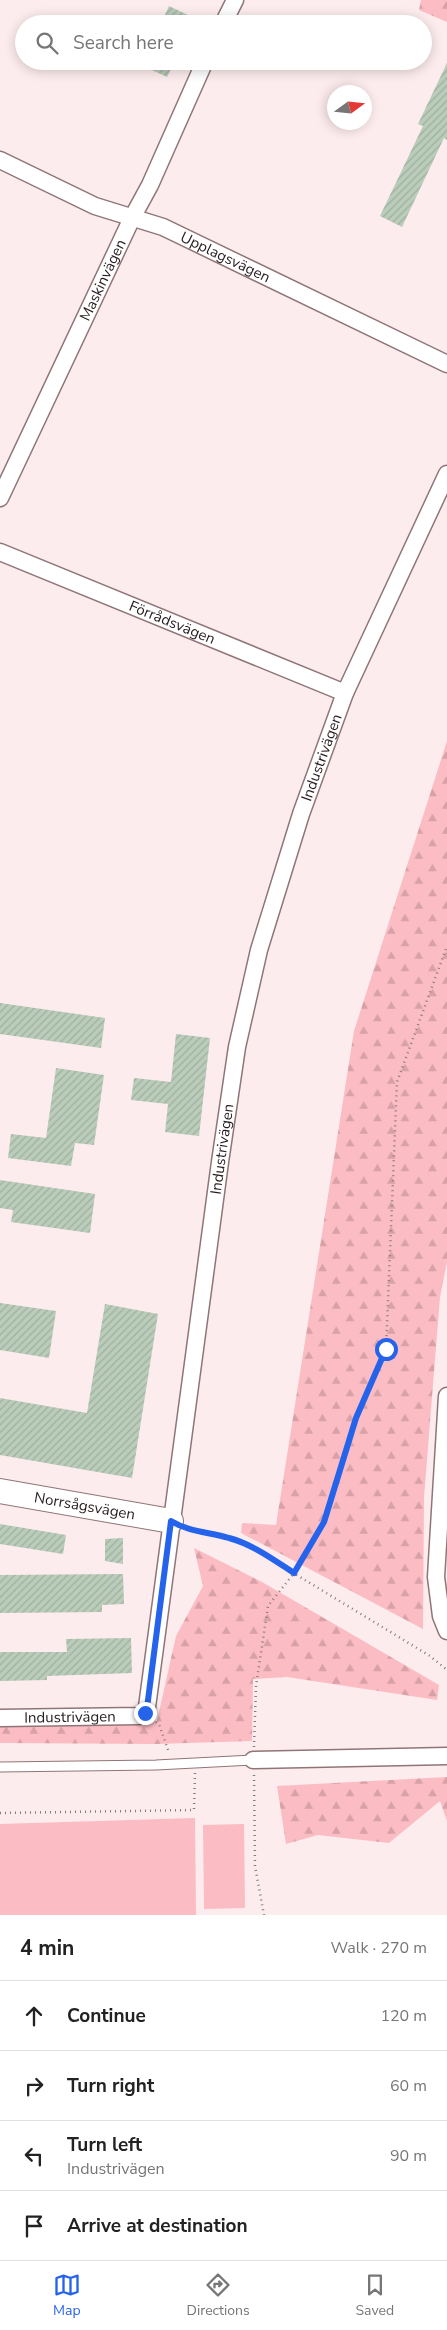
<!DOCTYPE html>
<meta charset="utf-8">
<style>
body{margin:0;font-family:"Nunito Sans",sans-serif;background:#f6f6f6;color:#222}
.compass{position:absolute;left:327px;top:85px;width:45px;height:45px;border-radius:50%;background:#fff;box-shadow:0 2px 12px #0003;rotate:75deg}
.stop{position:absolute;width:15px;height:15px;margin:-11px;border:4px solid #2563eb;border-radius:50%;background:#fff}
.stop.end{background:#2563eb;border-color:#fff;box-shadow:0 1px 5px #0008}
.list{margin:0;padding:0;list-style:none}
h2{display:flex;justify-content:space-between;align-items:center;height:65px;margin:0;padding:0 20px;font-size:21px}
h2 small{font-size:16px;font-weight:400;color:#767676}
.list li{display:grid;grid-template-columns:32px 1fr auto;gap:15px;align-items:center;box-sizing:border-box;height:70px;padding:0 20px;border-top:1px solid #e0e0e0}
.list b{display:block;font-size:19px;white-space:nowrap}
.list p{margin:0;font-size:16px;white-space:nowrap;color:#767676}
.list em{font-size:16px;font-style:normal;color:#767676}
.icon{flex:none;width:28px;height:28px;fill:none;stroke:currentColor;stroke-width:2;stroke-linecap:round;stroke-linejoin:round}
.map{position:relative;flex:none;width:447px;height:1915px;overflow:hidden}
.search{position:absolute;background:#fff;box-shadow:0 2px 12px #0003;left:15px;right:15px;top:15px;height:55px;display:flex;align-items:center;gap:12px;box-sizing:border-box;padding:0 18px;border-radius:28px;color:#767676;font-size:19px}
.sheet{height:345px;background:#fff}
nav{display:flex;justify-content:space-around;align-items:center;box-sizing:border-box;height:70px;border-top:1px solid #e0e0e0;background:#fff;font-size:14px;color:#767676}
nav a{display:grid;justify-items:center;gap:2px}
nav .on{color:#2563eb}
.map>svg:first-child{display:block}
.grass{fill:#fbbcc3}
.forest{fill:url(#forest-firs)}
.building{fill:url(#building-hatch)}
.lines{fill:none;stroke-linecap:round;stroke-linejoin:round}
.lane-casing{stroke:#8f7577;stroke-width:11}
.street-casing{stroke:#8f7577;stroke-width:19}
.secondary-casing{stroke:#8f7577;stroke-width:26}
.path{stroke:#877a7b;stroke-width:2.5;stroke-dasharray:1 4;stroke-linecap:butt}
.lane{stroke:#fff;stroke-width:9}
.street{stroke:#fff;stroke-width:16}
.secondary{stroke:#fff;stroke-width:24}
.route{stroke:#2563eb;stroke-width:6}
.labels{text-anchor:middle;dominant-baseline:central;stroke-width:4;stroke-linejoin:round;paint-order:stroke}
.street-label{font-size:15px;fill:#261c1d;stroke:#fdeced}
</style>
<div class="map">
<svg width="447" height="1915" viewBox="0 0 447 1915">
<defs>
<pattern id="forest-firs" width="22" height="20" patternUnits="userSpaceOnUse" patternTransform="scale(1.25)"><rect width="22" height="20" fill="#fbbcc3"/><path d="M5 1l3.5 6h-7zM16 11l3.5 6h-7z" fill="#d7a1a7"/></pattern>
<pattern id="building-hatch" width="6" height="6" patternUnits="userSpaceOnUse" patternTransform="scale(1.25)"><rect width="6" height="6" fill="#baccba"/><path d="M-1 1l2-2M0 6l6-6M5 7l2-2" fill="none" stroke="#a0af9f"/></pattern>
</defs>
<rect width="100%" height="100%" fill="#fdeced"/>
<g class="grass">
<polygon points="195,1818 196,1915 0,1915 0,1824"/>
<polygon points="244,1824 245,1908 204,1909 203,1825"/>
</g>
<g class="forest">
<polygon points="421,0 447,0 447,22 419,10"/>
<polygon points="447,741 447,1262 440,1297 424,1497 423,1629 241,1533 242,1523 276,1525 354,1031"/>
<polygon points="194,1548 262,1582 439,1685 437,1700 287,1677 253,1679 252,1741 156,1744 0,1743 0,1727 157,1721 176,1636 203,1586"/>
<polygon points="447,1777 447,1821 440,1801 389,1843 318,1835 286,1844 277,1786"/>
</g>
<g class="building">
<polygon points="169,6 207,24 161,24"/>
<polygon points="133,61 175,61 167,77"/>
<polygon points="447,63 447,140 444,138 402,227 380,216 423,126 418,124"/>
<polygon points="0,1003 105,1018 101,1048 0,1034"/>
<polygon points="176,1034 210,1038 199,1136 165,1132 168,1104 131,1100 134,1078 171,1082"/>
<polygon points="56,1068 104,1075 94,1145 75,1143 71,1166 8,1158 11,1134 46,1138"/>
<polygon points="0,1180 95,1194 90,1233 11,1222 13,1210 0,1208"/>
<polygon points="0,1303 56,1311 49,1358 0,1350"/>
<polygon points="105,1304 158,1314 132,1478 0,1455 0,1398 87,1413"/>
<polygon points="0,1524 66,1535 63,1554 0,1544"/>
<polygon points="123,1538 123,1564 105,1561 105,1539"/>
<polygon points="123,1574 124,1604 102,1605 102,1612 0,1613 0,1575"/>
<polygon points="131,1638 132,1673 47,1676 47,1680 0,1681 0,1652 67,1652 66,1639"/>
</g>
<g class="lines">
<defs>
<polyline id="lane" points="0,1767 156,1765 253,1760"/>
<g id="street">
<polyline points="223,24 235,0"/>
<path id="s1" d="M 0,160 L 95,206 L 163,227 L 447,364"/>
<path id="s2" d="M 0,498 L 132,218 L 150,185 L 205,61"/>
<path id="s3" d="M 0,552 L 345,693"/>
<polyline points="447,1396 436,1577 441,1616 447,1631"/>
<path id="s4" d="M 0,1718 L 139,1716 L 145,1713 L 147,1707 L 220,1162 L 237,1047 L 259,950 L 301,814 L 345,693 L 447,474"/>
<polyline points="253,1760 447,1756"/>
</g>
<g id="secondary">
<path id="s5" d="M 0,1491 L 171,1521"/>
</g>
</defs>
<use href="#lane" class="lane-casing"/>
<use href="#street" class="street-casing"/>
<use href="#secondary" class="secondary-casing"/>
<g class="path">
<polyline points="187,1529 231,1538 254,1549 430,1656 447,1670"/>
<polyline points="156,1722 159,1724 169,1753"/>
<polyline points="254,1747 256,1686 268,1606 294,1573 324,1522 356,1418 386,1349 397,1082 447,946"/>
<polyline points="254,1775 255,1866 264,1915"/>
<polyline points="0,1813 194,1810 195,1773"/>
</g>
<use href="#lane" class="lane"/>
<use href="#street" class="street"/>
<use href="#secondary" class="secondary"/>
</g>
<g class="lines">
<path class="route" d="M 145,1713 L 147,1708 L 171,1521 C 189,1532 209,1532 229,1538 C 252,1544 274,1560 294,1573 L 324,1522 L 356,1418 L 386,1349"/>
</g>
<g class="labels">
<g class="street-label">
<text stroke="none"><textPath href="#s1" startOffset="246">Upplagsvägen</textPath></text>
<text stroke="none"><textPath href="#s2" startOffset="241">Maskinvägen</textPath></text>
<text stroke="none"><textPath href="#s3" startOffset="186">Förrådsvägen</textPath></text>
<text stroke="none"><textPath href="#s4" startOffset="1120">Industrivägen</textPath></text>
<text stroke="none"><textPath href="#s4" startOffset="715">Industrivägen</textPath></text>
<text stroke="none"><textPath href="#s5" startOffset="86">Norrsågsvägen</textPath></text>
<text stroke="none"><textPath href="#s4" startOffset="70">Industrivägen</textPath></text>
</g>
</g>
</svg>
<svg class="compass" viewBox="-18 -18 36 36"><path d="M0-13l5 13h-10z" fill="#e53935"/><path d="M0 13l5-13h-10z" fill="#767676"/></svg>
<div class="stop" style="left:386px;top:1349px"></div>
<div class="stop end" style="left:145px;top:1713px"></div>
<div class="search"><svg class="icon" aria-label="search" viewBox="0 0 24 24"><circle cx="10" cy="10" r="6"/><path d="M15 15l6 6"/></svg>Search here</div>
</div>
<section class="sheet">
<h2>4 min<small>Walk · 270 m</small></h2>
<ul class="list">
<li><svg class="icon" aria-label="ahead" viewBox="0 0 24 24"><path d="M12 20V5M6 11l6-6 6 6"/></svg><div><b>Continue</b></div><em>120 m</em></li>
<li><svg class="icon" aria-label="right" viewBox="0 0 24 24"><path d="M7 20v-9h11M14 6l5 5-5 5"/></svg><div><b>Turn right</b></div><em>60 m</em></li>
<li><svg class="icon" aria-label="left" viewBox="0 0 24 24"><path d="M17 20v-9H6M10 6l-5 5 5 5"/></svg><div><b>Turn left</b><p>Industrivägen</p></div><em>90 m</em></li>
<li><svg class="icon" aria-label="arrive" viewBox="0 0 24 24"><path d="M6 21V4h12l-3 4 3 4H6"/></svg><div><b>Arrive at destination</b></div></li>
</ul>
</section>
<nav>
<a class="on"><svg class="icon" aria-label="map" viewBox="0 0 24 24"><path d="M3 6l6-2 6 2 6-2v14l-6 2-6-2-6 2zM9 4v14M15 6v14"/></svg>Map</a>
<a><svg class="icon" aria-label="directions" viewBox="0 0 24 24"><path d="M12 3l9 9-9 9-9-9zM9 14v-3h6M13 9l2 2-2 2"/></svg>Directions</a>
<a><svg class="icon" aria-label="saved" viewBox="0 0 24 24"><path d="M7 4h10v16l-5-4-5 4z"/></svg>Saved</a>
</nav>
